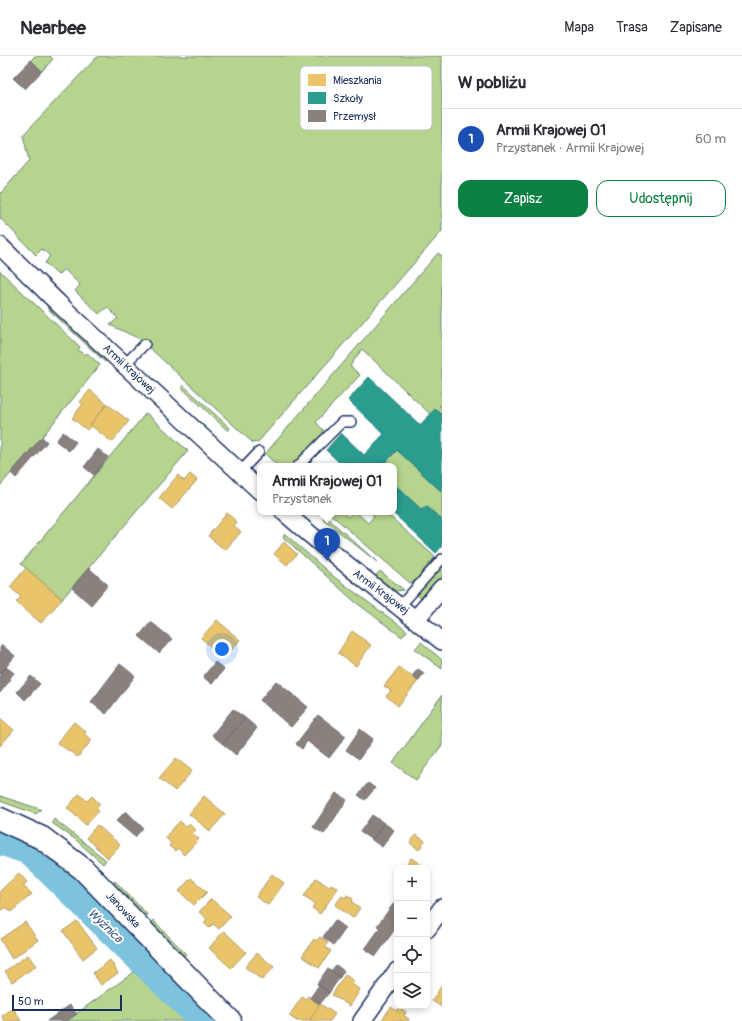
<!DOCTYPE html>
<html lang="pl">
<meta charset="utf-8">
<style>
body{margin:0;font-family:Pangolin,sans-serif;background:#f2f2f3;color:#2b2b33}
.controls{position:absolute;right:12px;bottom:12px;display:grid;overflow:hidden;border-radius:8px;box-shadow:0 2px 6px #0003}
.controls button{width:36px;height:36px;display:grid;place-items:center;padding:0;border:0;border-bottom:1px solid #e1e1e2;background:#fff;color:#2b2b33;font:20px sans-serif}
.scale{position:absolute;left:12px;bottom:10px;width:110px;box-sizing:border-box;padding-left:4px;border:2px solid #1b2f5e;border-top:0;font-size:11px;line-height:14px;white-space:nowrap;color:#1b2f5e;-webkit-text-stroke:3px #fff;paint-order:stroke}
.you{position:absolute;left:222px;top:593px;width:14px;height:14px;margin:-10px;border:3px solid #fff;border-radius:50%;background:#1a73e8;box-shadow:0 0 0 6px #1a73e833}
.badge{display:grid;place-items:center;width:26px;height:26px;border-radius:50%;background:#0b8043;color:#fff;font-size:13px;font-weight:700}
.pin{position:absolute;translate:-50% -33px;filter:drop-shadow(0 1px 2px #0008)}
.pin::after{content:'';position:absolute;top:21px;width:14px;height:12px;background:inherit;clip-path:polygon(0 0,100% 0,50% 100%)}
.popup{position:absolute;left:257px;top:407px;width:140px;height:52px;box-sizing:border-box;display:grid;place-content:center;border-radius:8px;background:#fff;filter:drop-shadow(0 1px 3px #0005);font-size:13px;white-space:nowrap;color:#7c7c81}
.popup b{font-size:15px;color:#2b2b33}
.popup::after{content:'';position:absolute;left:50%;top:100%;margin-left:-8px;border:8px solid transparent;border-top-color:#fff}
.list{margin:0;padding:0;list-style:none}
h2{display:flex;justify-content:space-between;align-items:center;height:52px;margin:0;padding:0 16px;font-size:17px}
h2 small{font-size:13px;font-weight:400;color:#7c7c81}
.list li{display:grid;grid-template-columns:26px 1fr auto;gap:12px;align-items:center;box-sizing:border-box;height:60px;padding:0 16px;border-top:1px solid #e1e1e2}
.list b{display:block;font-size:15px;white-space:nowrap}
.list p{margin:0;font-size:13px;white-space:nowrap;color:#7c7c81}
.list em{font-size:13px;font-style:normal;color:#7c7c81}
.actions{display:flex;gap:8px;padding:12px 16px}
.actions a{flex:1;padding:9px 0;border:1px solid #0b8043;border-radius:12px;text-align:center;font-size:14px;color:#0b8043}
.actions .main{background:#0b8043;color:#fff}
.icon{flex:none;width:22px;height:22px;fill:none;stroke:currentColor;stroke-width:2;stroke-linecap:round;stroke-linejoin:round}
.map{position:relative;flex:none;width:442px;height:965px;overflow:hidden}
header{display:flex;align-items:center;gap:24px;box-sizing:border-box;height:56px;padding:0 20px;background:#fff;border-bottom:1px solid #e1e1e2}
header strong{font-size:19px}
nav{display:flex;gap:22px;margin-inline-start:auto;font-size:14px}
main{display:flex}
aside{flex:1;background:#fff}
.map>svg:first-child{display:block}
.green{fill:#b6d48d;stroke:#688276}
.homes{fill:#e9c46a;stroke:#ab9766}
.schools{fill:#2a9d8f;stroke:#267c80}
.industry{fill:#8a817c;stroke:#696873}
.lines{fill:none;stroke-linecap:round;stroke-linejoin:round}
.river{stroke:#7dc3de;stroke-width:26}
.service-casing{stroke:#1b2f5e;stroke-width:12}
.minor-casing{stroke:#1b2f5e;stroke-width:20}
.tertiary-casing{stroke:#1b2f5e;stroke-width:25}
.service{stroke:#fff;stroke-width:9}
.minor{stroke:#fff;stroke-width:17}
.tertiary{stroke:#fff;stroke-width:22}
.labels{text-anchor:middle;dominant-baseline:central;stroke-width:4;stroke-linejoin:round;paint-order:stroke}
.street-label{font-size:11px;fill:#1b2f5e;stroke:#fff}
.water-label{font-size:12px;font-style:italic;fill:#385b84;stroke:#fff}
.key{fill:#fff;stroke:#bbc1cf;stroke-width:1}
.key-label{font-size:11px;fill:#1b2f5e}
</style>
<header>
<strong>Nearbee</strong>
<nav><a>Mapa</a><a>Trasa</a><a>Zapisane</a></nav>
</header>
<main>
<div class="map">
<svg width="442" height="965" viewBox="0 0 442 965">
<rect width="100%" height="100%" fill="#fff"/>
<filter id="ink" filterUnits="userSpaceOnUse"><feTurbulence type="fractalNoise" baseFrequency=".025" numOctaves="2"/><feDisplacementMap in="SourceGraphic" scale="8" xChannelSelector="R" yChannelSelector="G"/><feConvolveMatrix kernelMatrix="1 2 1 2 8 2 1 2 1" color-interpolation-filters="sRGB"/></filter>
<g filter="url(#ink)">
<g class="green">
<polygon points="35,0 50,0 53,3 42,15 31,4"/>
<polygon points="98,0 442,0 442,175 258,386 253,387 140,283 110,269 118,262 107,251 99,258 75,235 80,229 64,213 58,219 45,207 50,200 42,193 36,199 0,162 0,138 29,105 23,79"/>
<polygon points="438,197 442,200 442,335 440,336 442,339 442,349 439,350 442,352 442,359 435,353 430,358 362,293 350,310 360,319 316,366 325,376 292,410 278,410 265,398"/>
<polygon points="0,215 80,291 78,294 85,299 87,297 100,309 42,381 0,430"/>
<polygon points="49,249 107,304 105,306 47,252"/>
<polygon points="183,329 230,372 228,375 181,331"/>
<polygon points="146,357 188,395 62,543 21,508"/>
<polygon points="397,394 442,436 442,464 427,450 422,454 394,428 394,410 382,410"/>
<polygon points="328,456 343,456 348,461 353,456 356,456 368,467 374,460 370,456 385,456 435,501 414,526 410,527"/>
<polygon points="324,459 377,506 323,463"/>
<polygon points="285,478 333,520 407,575 402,581 354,545 283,481"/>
<polygon points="442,505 442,524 425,546 416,538"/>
<polygon points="380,515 404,534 395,535 377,523 376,519"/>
<polygon points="421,586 442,604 442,613 415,593"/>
<polygon points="442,639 442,689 416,724 393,707"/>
<polygon points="0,740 40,753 41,754 36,758 0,745"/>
<polygon points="54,763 106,804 103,808 76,784 52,767"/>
<polygon points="0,774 35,790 57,805 89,834 89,838 83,844 31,794 0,784"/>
<polygon points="115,825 147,858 145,861 143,861 113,830"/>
<polygon points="94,843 98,843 119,866 120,870 115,875 87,848"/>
<polygon points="153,864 186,898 183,901 151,868"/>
<polygon points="123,872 127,874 144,893 143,897 140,900 116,877"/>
<polygon points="151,901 153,902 214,965 205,965 145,906"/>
<polygon points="143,908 200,965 66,965 137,914"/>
</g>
<g class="homes">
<polygon points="90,334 107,348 87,374 72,362 83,348 80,346"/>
<polygon points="107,348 129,365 112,386 90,369"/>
<polygon points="190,418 197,424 172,453 159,442 178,419 184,425"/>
<polygon points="227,457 237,466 234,470 241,476 225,494 208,480"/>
<polygon points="284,486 297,498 287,509 274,498"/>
<polygon points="26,512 62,543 41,567 16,546 21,541 10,531"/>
<polygon points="217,564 240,584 226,600 221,595 219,598 201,582"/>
<polygon points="352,575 371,589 356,610 338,597"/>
<polygon points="399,611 418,625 398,650 386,640 391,635 384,630"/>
<polygon points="0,662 14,674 0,690"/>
<polygon points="74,666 86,676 84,678 92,684 78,701 57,687"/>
<polygon points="176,702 192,715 175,735 159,722"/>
<polygon points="79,738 87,745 92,740 100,748 96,753 99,755 86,769 67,752"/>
<polygon points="204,740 225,758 210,775 189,758"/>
<polygon points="180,765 186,771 190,768 196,774 192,777 199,783 184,799 178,792 175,795 169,790 171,787 165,781"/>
<polygon points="97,769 120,789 108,802 86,782"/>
<polygon points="416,779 425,785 419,794 410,787"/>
<polygon points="411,802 426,812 404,812"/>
<polygon points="19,817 27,826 23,830 32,838 11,856 6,851 0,855 0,835"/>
<polygon points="272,818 284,827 268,849 256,841"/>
<polygon points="191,822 207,836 194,849 179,835"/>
<polygon points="316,822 329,831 331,828 338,832 320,858 312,852 315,847 304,840"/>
<polygon points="347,839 353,843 352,846 360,852 353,862 335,849 342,840 345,842"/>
<polygon points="211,843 231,860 219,873 213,868 209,872 204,867 207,863 199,856"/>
<polygon points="77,865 97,892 83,903 63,875"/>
<polygon points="25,866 38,884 12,903 0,883"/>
<polygon points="224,875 246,896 231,912 209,892"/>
<polygon points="320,881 328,886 325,891 331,895 319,912 302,900 314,883 316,885"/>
<polygon points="257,897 274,911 262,924 245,911"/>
<polygon points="28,899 36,910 12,926 5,915"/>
<polygon points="110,904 118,917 101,929 93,917"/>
<polygon points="345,919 354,925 352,928 360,934 350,950 332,939"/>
<polygon points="442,929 442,951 432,945"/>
<polygon points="308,940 320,948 309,965 297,965 289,960 302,941 306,943"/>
<polygon points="320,948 335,958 330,965 309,965"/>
<polygon points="391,951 397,955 399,951 406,956 404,960 409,963 408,965 381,965"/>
<polygon points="13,952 21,965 5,965 2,960"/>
</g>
<g class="schools">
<polygon points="369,321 420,369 435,353 442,359 442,436 397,394 382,410 343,410 326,394 341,377 364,399 384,378 348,344"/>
<polygon points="394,428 422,454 426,450 442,464 442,490 436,497 392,456 394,456"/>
</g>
<g class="industry">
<polygon points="31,4 42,15 25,33 13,22"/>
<polygon points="63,376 76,386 69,395 56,385"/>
<polygon points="42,381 47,386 16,422 11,417"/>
<polygon points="98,393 108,401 94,419 84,411"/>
<polygon points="89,512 108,529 91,549 72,532"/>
<polygon points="151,566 172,583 159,597 139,580"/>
<polygon points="2,589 15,600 0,618 0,592"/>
<polygon points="215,606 224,613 212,628 203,621"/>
<polygon points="120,608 135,620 106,658 91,646"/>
<polygon points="6,611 14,617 9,623 11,623 0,637 0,618"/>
<polygon points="418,613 424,617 418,625 412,620"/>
<polygon points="31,620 40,628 25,644 17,636"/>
<polygon points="276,625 308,651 291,671 260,644"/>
<polygon points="233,653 245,662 223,688 212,679"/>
<polygon points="318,659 346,680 329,702 307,685 302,693 296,688"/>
<polygon points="245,662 257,672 236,699 223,688"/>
<polygon points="360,673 373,683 359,703 346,694"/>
<polygon points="368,727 375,732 365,744 358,739"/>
<polygon points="336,737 347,744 324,778 313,771"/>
<polygon points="126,755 143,772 135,781 116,765"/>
<polygon points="372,759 384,767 372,784 360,776"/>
<polygon points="384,767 394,774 382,791 372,784"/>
<polygon points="397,843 397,870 376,900 365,893 380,872 377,870"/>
<polygon points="335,864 346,872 334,889 323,881"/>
<polygon points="336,909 344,915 340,921 331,915"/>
<polygon points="328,912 340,921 329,937 317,928"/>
<polygon points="319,929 329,937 320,948 310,942"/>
<polygon points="70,949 77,958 66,965 47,965"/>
</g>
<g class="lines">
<polyline class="river" points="0,786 29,796 202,965"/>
<defs>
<g id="service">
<polyline points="124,309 145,288"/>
<polyline points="298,410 342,366 351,366"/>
<polyline points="240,416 259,396"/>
<polyline points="400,550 442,503"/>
</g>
<g id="minor">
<polyline points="0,190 59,248 260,435"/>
<path d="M 284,456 C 335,501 389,542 442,585"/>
<polyline points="416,563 442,532"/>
<polyline points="427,873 442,852"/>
<polyline points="362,965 397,915"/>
</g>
<polyline id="tertiary" points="0,763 42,782 83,813 230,965"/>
</defs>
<use href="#service" class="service-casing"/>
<use href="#minor" class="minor-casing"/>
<use href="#tertiary" class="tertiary-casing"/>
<use href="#service" class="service"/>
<use href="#minor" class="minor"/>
<use href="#tertiary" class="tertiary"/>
</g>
</g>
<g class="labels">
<g class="street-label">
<text transform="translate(129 313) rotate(43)">Armii Krajowej</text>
<text transform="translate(381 536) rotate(37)">Armii Krajowej</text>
<text transform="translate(123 854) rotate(47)">Janowska</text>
</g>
<g class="water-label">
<text transform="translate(105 870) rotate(44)">Wyżnica</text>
</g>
</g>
<rect x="300" y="10" width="132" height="64" rx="6" class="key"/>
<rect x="308" y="18" width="18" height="12" fill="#e9c46a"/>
<rect x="308" y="36" width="18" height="12" fill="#2a9d8f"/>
<rect x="308" y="54" width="18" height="12" fill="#8a817c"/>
<g class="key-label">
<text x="333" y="28">Mieszkania</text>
<text x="333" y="46">Szkoły</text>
<text x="333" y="64">Przemysł</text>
</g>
</svg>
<div class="controls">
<button>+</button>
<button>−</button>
<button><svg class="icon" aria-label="locate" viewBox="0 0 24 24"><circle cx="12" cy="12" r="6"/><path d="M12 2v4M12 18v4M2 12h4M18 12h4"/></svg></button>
<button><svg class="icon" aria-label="layers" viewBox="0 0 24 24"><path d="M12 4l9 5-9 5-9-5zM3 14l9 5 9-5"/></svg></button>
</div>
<div class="scale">50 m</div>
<div class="you"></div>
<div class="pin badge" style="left:327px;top:505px;background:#1a4fb4">1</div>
<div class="popup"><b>Armii Krajowej 01</b>Przystanek</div>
</div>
<aside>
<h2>W pobliżu<small></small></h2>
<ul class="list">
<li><span class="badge" style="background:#1a4fb4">1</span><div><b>Armii Krajowej 01</b><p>Przystanek · Armii Krajowej</p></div><em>60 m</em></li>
</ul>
<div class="actions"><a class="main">Zapisz</a><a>Udostępnij</a></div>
</aside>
</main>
